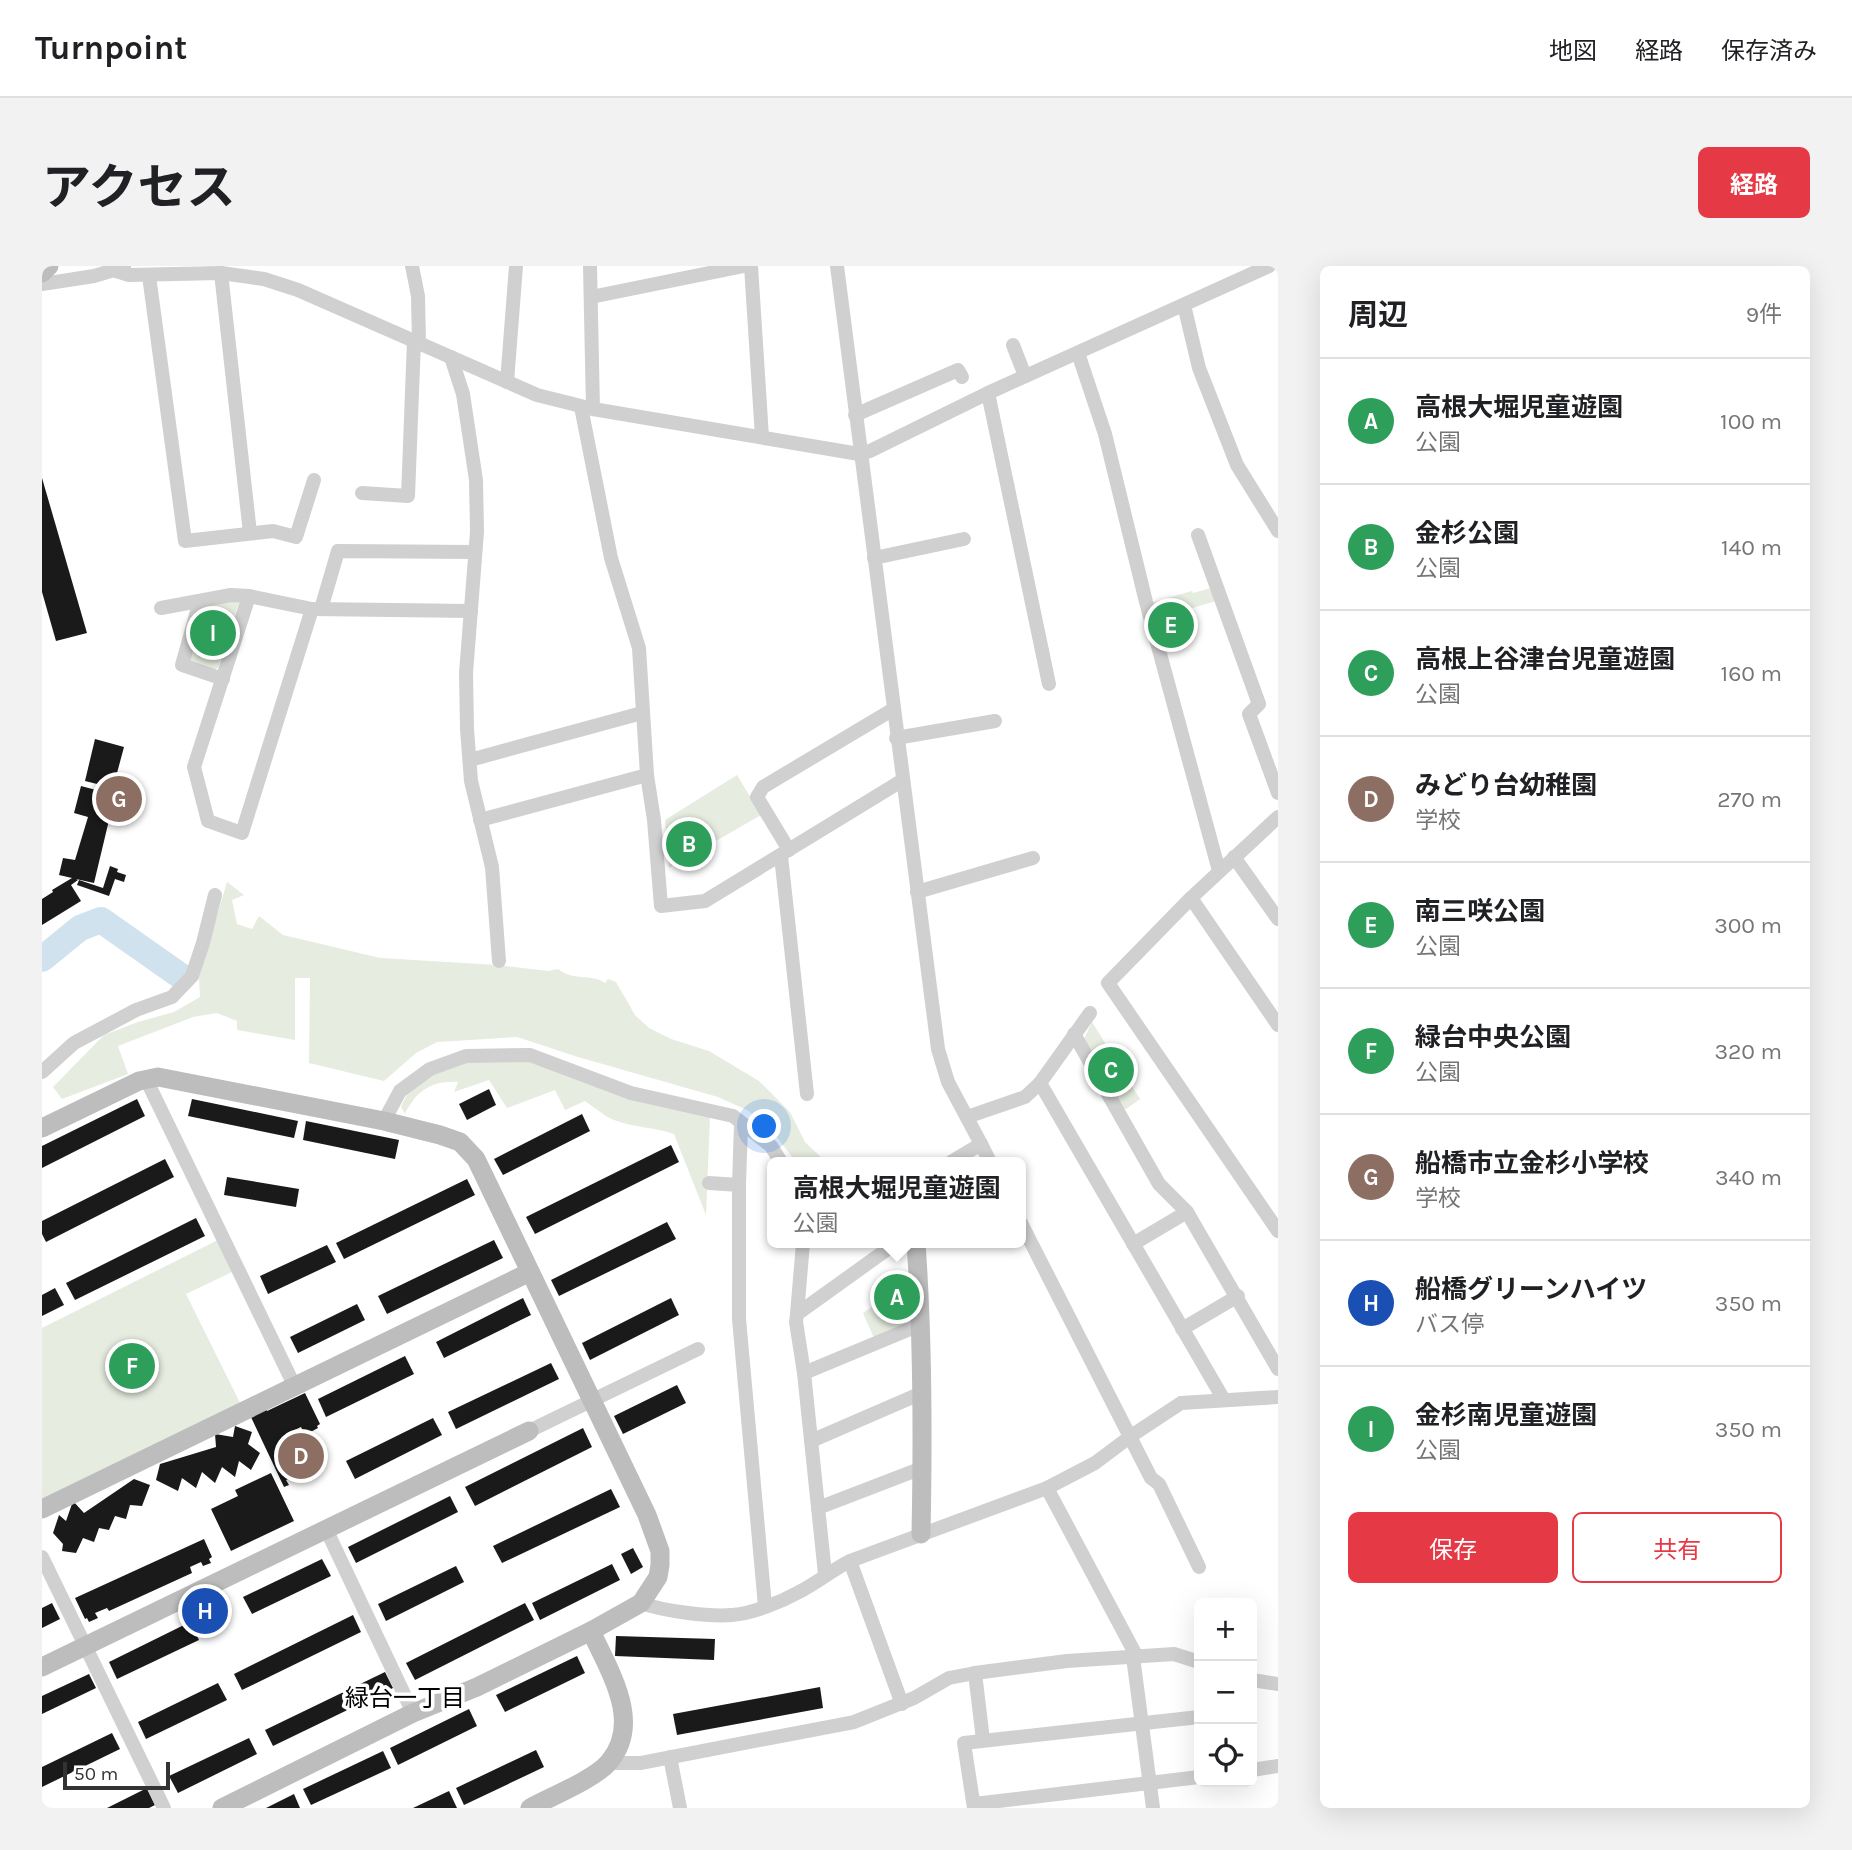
<!DOCTYPE html>
<html lang="ja">
<meta charset="utf-8">
<style>
body{margin:0;font-family:Karla,"Noto Sans JP",sans-serif;background:#f2f2f2;color:#202124}
.controls{position:absolute;right:21px;bottom:21px;display:grid;overflow:hidden;border-radius:10px;box-shadow:0 7px 28px #0002}
.controls button{width:63px;height:63px;display:grid;place-items:center;padding:0;border:0;border-bottom:2px solid #e0e0e0;background:#fff;color:#202124;font:35px sans-serif}
.scale{position:absolute;left:21px;bottom:18px;width:107px;box-sizing:border-box;padding-left:7px;border:4px solid #333;border-top:0;font-size:19px;line-height:24px;white-space:nowrap;color:#333;-webkit-text-stroke:5px #fff;paint-order:stroke}
.you{position:absolute;left:723px;top:861px;width:24px;height:24px;margin:-18px;border:5px solid #fff;border-radius:50%;background:#1a73e8;box-shadow:0 0 0 10px #1a73e833}
.badge{display:grid;place-items:center;width:46px;height:46px;border-radius:50%;background:#e63946;color:#fff;font-size:23px;font-weight:700}
.pin{position:absolute;translate:-50% -50%;border:4px solid #fff;box-shadow:0 2px 7px #0006}
.popup{position:absolute;left:725px;top:891px;width:259px;height:91px;box-sizing:border-box;display:grid;place-content:center;border-radius:10px;background:#fff;filter:drop-shadow(0 2px 5px #0005);font-size:23px;white-space:nowrap;color:#757577}
.popup b{font-size:26px;color:#202124}
.popup::after{content:'';position:absolute;left:50%;top:100%;margin-left:-14px;border:14px solid transparent;border-top-color:#fff}
.list{margin:0;padding:0;list-style:none}
h2{display:flex;justify-content:space-between;align-items:center;height:91px;margin:0;padding:0 28px;font-size:30px}
h2 small{font-size:23px;font-weight:400;color:#757577}
.list li{display:grid;grid-template-columns:46px 1fr auto;gap:21px;align-items:center;box-sizing:border-box;height:126px;padding:0 28px;border-top:2px solid #e0e0e0}
.list b{display:block;font-size:26px;white-space:nowrap}
.list p{margin:0;font-size:23px;white-space:nowrap;color:#757577}
.list em{font-size:23px;font-style:normal;color:#757577}
.actions{display:flex;gap:14px;padding:21px 28px}
.actions a{flex:1;padding:16px 0;border:2px solid #e63946;border-radius:10px;text-align:center;font-size:24px;color:#e63946}
.actions .main{background:#e63946;color:#fff}
.icon{flex:none;width:38px;height:38px;fill:none;stroke:currentColor;stroke-width:2;stroke-linecap:round;stroke-linejoin:round}
.map{position:relative;flex:none;width:1236px;height:1542px;overflow:hidden;border-radius:10px}
header{display:flex;align-items:center;gap:42px;box-sizing:border-box;height:98px;padding:0 35px;background:#fff;border-bottom:2px solid #e0e0e0}
header strong{font-size:33px}
nav{display:flex;gap:38px;margin-inline-start:auto;font-size:24px}
.intro{display:flex;align-items:center;justify-content:space-between;box-sizing:border-box;height:168px;padding:0 42px}
h1{margin:0;font-size:49px}
.button{padding:18px 32px;border-radius:10px;background:#e63946;color:#fff;font-size:24px;font-weight:700}
main{display:flex;gap:42px;padding:0 42px}
aside{flex:1;background:#fff;border-radius:10px;box-shadow:0 7px 28px #0002}
.map>svg:first-child{display:block}
.green{fill:#e6ecdf}
.lines{fill:none;stroke-linecap:round;stroke-linejoin:round}
.river{stroke:#cfe2ee;stroke-width:26}
.building{fill:#1a1a1a}
.street{stroke:#d0d0d0;stroke-width:14}
.secondary{stroke:#bdbdbd;stroke-width:19}
.labels{text-anchor:middle;dominant-baseline:central;stroke-width:7;stroke-linejoin:round;paint-order:stroke}
.neighbourhood-label{font-size:24px;fill:#000;stroke:#fff}
</style>
<header>
<strong>Turnpoint</strong>
<nav><a>地図</a><a>経路</a><a>保存済み</a></nav>
</header>
<div class="intro"><h1>アクセス</h1><a class="button">経路</a></div>
<main>
<div class="map">
<svg width="1236" height="1542" viewBox="0 0 1236 1542">
<rect width="100%" height="100%" fill="#fff"/>
<g class="green">
<polygon points="1169,322 1174,335 1137,346 1145,371 1124,378 1111,336 1150,325 1151,327"/>
<polygon points="193,332 197,337 176,402 170,404 150,398 147,392 162,341"/>
<polygon points="695,509 719,549 627,602 623,554"/>
<path d="M 185,616 L 202,629 L 190,634 L 195,658 L 210,663 L 217,650 L 241,669 L 338,692 L 455,699 L 506,705 L 516,703 C 533,716 549,707 563,717 L 566,713 L 574,716 L 593,749 L 607,762 L 629,773 L 667,785 L 717,815 L 748,846 L 763,876 L 782,894 L 781,896 L 754,896 L 727,861 L 705,844 L 676,831 L 536,791 L 475,771 L 395,776 L 374,787 L 342,815 L 267,797 L 268,712 L 253,712 L 253,774 L 195,764 L 195,755 L 175,747 L 151,751 L 76,780 L 86,808 L 20,833 L 11,821 L 62,769 L 96,756 L 132,746 L 158,731 L 157,711 Z"/>
<polygon points="1050,756 1098,833 1084,843 1078,841 1041,775"/>
<path d="M 445,792 L 491,796 L 668,850 L 664,949 L 632,868 C 613,861 592,862 572,854 C 562,850 552,841 543,835 L 523,844 L 513,824 L 465,842 L 447,814 L 412,826 L 416,816 C 390,814 374,825 363,848 L 359,841 C 374,803 409,801 445,792 Z"/>
<polygon points="176,974 190,1006 144,1028 199,1139 0,1237 0,1062"/>
<polygon points="866,1015 867,1049 863,1058 832,1072 821,1047"/>
</g>
<g class="lines">
<polyline class="river" points="0,693 38,662 59,654 140,711"/>
</g>
<g class="building">
<polygon points="0,212 45,367 14,375 0,326"/>
<polygon points="53,473 82,481 71,522 43,515"/>
<polygon points="39,520 73,529 52,617 34,613 36,614 29,619 39,635 0,659 0,633 11,626 10,624 30,612 17,609 21,592 33,594 46,551 32,547"/>
<polygon points="68,600 76,603 75,606 84,609 82,616 73,613 67,630 35,619 37,614 61,622"/>
<polygon points="447,823 454,839 425,854 417,838"/>
<polygon points="95,833 103,850 0,902 0,880"/>
<polygon points="150,833 256,855 252,872 146,850"/>
<polygon points="540,848 548,865 461,909 452,893"/>
<polygon points="264,855 357,874 353,893 261,874"/>
<polygon points="629,879 637,896 493,968 484,951"/>
<polygon points="123,893 132,911 4,976 0,968 0,955"/>
<polygon points="185,911 257,923 254,941 182,929"/>
<polygon points="425,913 433,929 302,993 294,977"/>
<polygon points="154,952 163,970 33,1034 24,1017"/>
<polygon points="625,956 634,973 517,1030 509,1014"/>
<polygon points="452,974 461,992 345,1048 336,1030"/>
<polygon points="285,979 294,996 226,1028 218,1010"/>
<polygon points="13,1022 22,1039 0,1050 0,1029"/>
<polygon points="481,1032 489,1049 402,1092 394,1076"/>
<polygon points="629,1032 637,1049 548,1094 540,1077"/>
<polygon points="315,1038 323,1054 256,1087 248,1071"/>
<polygon points="363,1090 372,1108 284,1151 276,1133"/>
<polygon points="509,1097 517,1113 414,1163 406,1146"/>
<polygon points="635,1119 644,1137 581,1168 572,1150"/>
<polygon points="263,1127 278,1158 275,1160 276,1162 263,1169 259,1161 244,1168 261,1206 244,1214 247,1219 242,1221 208,1149 224,1142 225,1145"/>
<polygon points="391,1152 400,1169 313,1213 304,1195"/>
<polygon points="193,1160 210,1166 206,1178 218,1187 209,1204 197,1195 193,1211 180,1201 173,1217 160,1206 154,1222 140,1212 136,1225 114,1214 118,1198 174,1181 173,1168 191,1171"/>
<polygon points="541,1162 550,1181 433,1240 423,1221"/>
<polygon points="229,1207 252,1255 189,1285 169,1243 196,1230 193,1224"/>
<polygon points="92,1213 108,1219 100,1240 88,1239 84,1253 73,1250 67,1264 57,1262 52,1276 41,1272 34,1287 20,1285 21,1278 11,1267 17,1249 24,1255 31,1235 42,1247"/>
<polygon points="569,1223 578,1241 460,1297 451,1280"/>
<polygon points="408,1230 416,1246 314,1297 306,1281"/>
<polygon points="162,1273 170,1291 167,1293 169,1297 161,1300 159,1296 148,1301 150,1307 67,1345 65,1342 53,1347 56,1352 47,1356 45,1352 43,1353 33,1332"/>
<polygon points="591,1282 601,1301 589,1308 579,1288"/>
<polygon points="280,1293 289,1310 210,1348 201,1331"/>
<polygon points="570,1298 578,1314 498,1354 490,1337"/>
<polygon points="414,1300 422,1316 344,1355 336,1338"/>
<polygon points="10,1337 18,1353 0,1362 0,1342"/>
<polygon points="483,1337 492,1354 373,1414 364,1397"/>
<polygon points="311,1349 319,1366 200,1424 192,1408"/>
<polygon points="148,1356 157,1374 75,1413 67,1396"/>
<polygon points="574,1370 673,1373 672,1394 573,1390"/>
<polygon points="535,1390 543,1407 463,1446 454,1429"/>
<polygon points="343,1406 351,1422 231,1480 223,1464"/>
<polygon points="47,1408 54,1422 0,1448 0,1430"/>
<polygon points="176,1417 185,1434 104,1473 96,1456"/>
<polygon points="778,1421 781,1442 635,1469 631,1448"/>
<polygon points="427,1443 435,1460 356,1499 348,1482"/>
<polygon points="70,1467 78,1483 0,1521 0,1501"/>
<polygon points="207,1472 215,1488 136,1527 127,1510"/>
<polygon points="494,1484 502,1501 422,1539 414,1522"/>
<polygon points="341,1485 349,1502 269,1539 261,1523"/>
<polygon points="105,1522 113,1539 107,1542 65,1542"/>
<polygon points="407,1525 415,1542 371,1542"/>
<polygon points="252,1528 258,1542 224,1542"/>
</g>
<g class="lines">
<g class="street">
<polyline points="370,0 376,30 377,77"/>
<polyline points="548,0 551,143"/>
<polyline points="709,0 720,171"/>
<path d="M 795,0 C 827,261 861,522 896,783 L 906,816 L 939,878 L 909,896"/>
<polyline points="74,5 87,9 179,7 222,13 256,24 495,129 551,143 817,188 828,185 946,127 1227,0"/>
<polyline points="179,7 208,267"/>
<polyline points="107,10 143,275 231,265 254,271 272,214"/>
<polyline points="0,18 52,10 82,1"/>
<polyline points="549,31 702,0"/>
<polyline points="1142,39 1157,102 1195,199 1236,265"/>
<polyline points="971,79 983,110"/>
<polyline points="1036,87 1063,168 1104,336 1177,605"/>
<polyline points="409,91 421,128 434,214 435,266 424,407 425,463 429,515 450,601 457,695"/>
<polyline points="465,116 474,0"/>
<polyline points="946,127 1007,418"/>
<polyline points="539,141 569,292 597,382 605,509 612,554 619,640 663,635 861,514"/>
<polyline points="813,149 916,104 920,111"/>
<polyline points="320,227 366,230 372,75"/>
<polyline points="1156,269 1217,438 1207,448 1236,527"/>
<polyline points="832,292 922,273"/>
<polyline points="207,330 152,501 166,555 200,567 270,343"/>
<polyline points="158,335 140,399 181,413"/>
<polyline points="119,342 189,329 207,330 270,343 429,345"/>
<polyline points="279,343 296,285 433,286"/>
<polyline points="854,472 953,455"/>
<polyline points="428,494 600,447"/>
<polyline points="1236,551 1149,632 1066,717 1236,965"/>
<polyline points="438,554 605,509"/>
<polyline points="747,584 715,531 721,521 850,444"/>
<polyline points="739,590 765,828"/>
<polyline points="1192,591 1236,653"/>
<polyline points="875,626 991,592"/>
<polyline points="1149,632 1236,759"/>
<polyline points="1032,768 1117,918 1145,946 1236,1103"/>
<polyline points="0,806 32,777 94,744 130,731 150,710 161,677 173,629"/>
<polyline points="104,813 253,1121"/>
<polyline points="998,817 1182,1134"/>
<polyline points="925,851 983,831 998,817 1048,747"/>
<polyline points="342,855 358,825 388,803 424,790 488,789 589,827 691,850 729,880 739,896"/>
<polyline points="699,858 697,919 697,1053 723,1340"/>
<polyline points="939,878 948,896"/>
<polyline points="667,917 697,919"/>
<polyline points="979,957 1109,1212 1117,1218 1157,1301"/>
<polyline points="1091,978 1145,946"/>
<polyline points="755,1048 761,977"/>
<polyline points="1140,1063 1196,1030"/>
<polyline points="762,1107 880,1058"/>
<polyline points="487,1165 656,1083"/>
<polyline points="769,1175 882,1126"/>
<polyline points="1005,1222 1095,1391"/>
<polyline points="776,1242 880,1202"/>
<polyline points="284,1263 371,1447"/>
<polyline points="0,1291 122,1542"/>
<polyline points="808,1295 860,1438"/>
<polyline points="783,1308 762,1107 754,1056 755,1048 854,977"/>
<path d="M 599,1337 C 621,1345 667,1351 690,1349 C 712,1347 739,1336 757,1326 C 775,1317 790,1304 808,1295 L 1005,1222 L 1053,1197 L 1089,1170 L 1139,1137 L 1236,1131"/>
<polyline points="1091,1391 1111,1542"/>
<polyline points="933,1407 941,1474"/>
<polyline points="1210,1414 1236,1418"/>
<polyline points="628,1491 638,1542"/>
<polyline points="567,1497 598,1497 812,1456 872,1432 907,1412 933,1407 1025,1395 1132,1388 1157,1396"/>
<polyline points="1210,1504 1236,1500"/>
<polyline points="932,1538 1157,1511"/>
<polyline points="932,1542 922,1477 1157,1451"/>
</g>
<g class="secondary">
<polyline points="0,7 7,0"/>
<polyline points="0,862 97,815 116,811 342,855 398,869 418,876 434,893 605,1249 618,1285 618,1299 616,1311 599,1337 549,1365 435,1421 371,1447 180,1542"/>
<path d="M 874,977 C 881,1074 881,1170 879,1268"/>
<polyline points="0,1243 488,1006"/>
<polyline points="0,1401 487,1165"/>
<path d="M 488,1542 C 508,1531 553,1513 567,1496 C 601,1456 567,1405 549,1365"/>
</g>
</g>
<g class="labels">
<g class="neighbourhood-label">
<text x="363" y="1432">緑台一丁目</text>
</g>
</g>
</svg>
<div class="controls">
<button>+</button>
<button>−</button>
<button><svg class="icon" aria-label="locate" viewBox="0 0 24 24"><circle cx="12" cy="12" r="6"/><path d="M12 2v4M12 18v4M2 12h4M18 12h4"/></svg></button>
</div>
<div class="scale">50 m</div>
<div class="you"></div>
<div class="pin badge" style="left:855px;top:1031px;background:#2e9e5b">A</div>
<div class="popup"><b>高根大堀児童遊園</b>公園</div>
<div class="pin badge" style="left:647px;top:578px;background:#2e9e5b">B</div>
<div class="pin badge" style="left:1069px;top:804px;background:#2e9e5b">C</div>
<div class="pin badge" style="left:259px;top:1190px;background:#8d6e63">D</div>
<div class="pin badge" style="left:1129px;top:359px;background:#2e9e5b">E</div>
<div class="pin badge" style="left:90px;top:1100px;background:#2e9e5b">F</div>
<div class="pin badge" style="left:77px;top:533px;background:#8d6e63">G</div>
<div class="pin badge" style="left:163px;top:1345px;background:#1a4fb4">H</div>
<div class="pin badge" style="left:171px;top:367px;background:#2e9e5b">I</div>
</div>
<aside>
<h2>周辺<small>9件</small></h2>
<ul class="list">
<li><span class="badge" style="background:#2e9e5b">A</span><div><b>高根大堀児童遊園</b><p>公園</p></div><em>100 m</em></li>
<li><span class="badge" style="background:#2e9e5b">B</span><div><b>金杉公園</b><p>公園</p></div><em>140 m</em></li>
<li><span class="badge" style="background:#2e9e5b">C</span><div><b>高根上谷津台児童遊園</b><p>公園</p></div><em>160 m</em></li>
<li><span class="badge" style="background:#8d6e63">D</span><div><b>みどり台幼稚園</b><p>学校</p></div><em>270 m</em></li>
<li><span class="badge" style="background:#2e9e5b">E</span><div><b>南三咲公園</b><p>公園</p></div><em>300 m</em></li>
<li><span class="badge" style="background:#2e9e5b">F</span><div><b>緑台中央公園</b><p>公園</p></div><em>320 m</em></li>
<li><span class="badge" style="background:#8d6e63">G</span><div><b>船橋市立金杉小学校</b><p>学校</p></div><em>340 m</em></li>
<li><span class="badge" style="background:#1a4fb4">H</span><div><b>船橋グリーンハイツ</b><p>バス停</p></div><em>350 m</em></li>
<li><span class="badge" style="background:#2e9e5b">I</span><div><b>金杉南児童遊園</b><p>公園</p></div><em>350 m</em></li>
</ul>
<div class="actions"><a class="main">保存</a><a>共有</a></div>
</aside>
</main>
